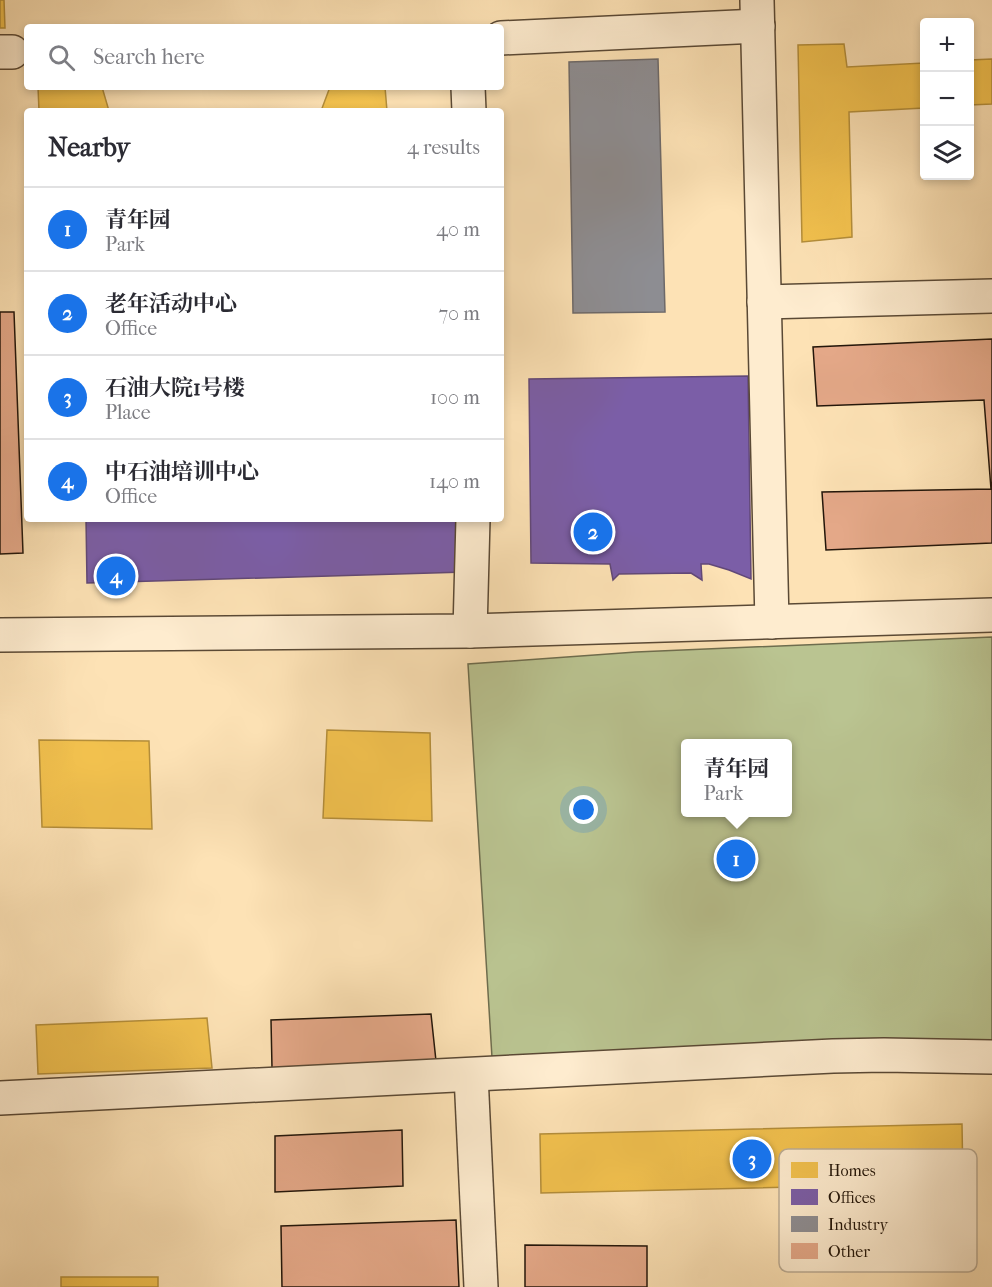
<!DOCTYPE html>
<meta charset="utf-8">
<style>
body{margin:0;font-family:"IM FELL French Canon","Noto Serif SC",serif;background:#f7f7f7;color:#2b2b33}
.controls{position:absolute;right:18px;top:18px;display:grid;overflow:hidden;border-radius:6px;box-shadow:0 3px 9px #0003}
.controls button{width:54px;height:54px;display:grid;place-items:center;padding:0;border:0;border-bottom:2px solid #e1e1e2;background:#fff;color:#2b2b33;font:30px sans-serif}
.you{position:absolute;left:584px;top:810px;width:21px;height:21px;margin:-15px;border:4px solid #fff;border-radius:50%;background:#1a73e8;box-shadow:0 0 0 9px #1a73e833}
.badge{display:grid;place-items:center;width:39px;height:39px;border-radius:50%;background:#1a73e8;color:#fff;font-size:20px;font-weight:700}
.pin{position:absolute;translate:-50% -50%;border:3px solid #fff;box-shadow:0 2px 6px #0006}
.popup{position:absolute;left:681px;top:739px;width:111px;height:78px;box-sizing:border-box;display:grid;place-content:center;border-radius:6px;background:#fff;filter:drop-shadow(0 2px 4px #0005);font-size:20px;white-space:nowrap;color:#7c7c81}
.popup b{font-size:22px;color:#2b2b33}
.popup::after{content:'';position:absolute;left:50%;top:100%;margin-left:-12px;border:12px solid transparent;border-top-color:#fff}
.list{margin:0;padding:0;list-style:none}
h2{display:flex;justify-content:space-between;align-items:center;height:78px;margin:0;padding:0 24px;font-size:26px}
h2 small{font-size:20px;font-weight:400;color:#7c7c81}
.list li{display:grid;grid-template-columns:39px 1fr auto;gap:18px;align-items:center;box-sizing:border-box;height:84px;padding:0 24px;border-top:2px solid #e1e1e2}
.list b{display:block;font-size:22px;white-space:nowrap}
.list p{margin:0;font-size:20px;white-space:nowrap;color:#7c7c81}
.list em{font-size:20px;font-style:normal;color:#7c7c81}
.icon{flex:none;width:33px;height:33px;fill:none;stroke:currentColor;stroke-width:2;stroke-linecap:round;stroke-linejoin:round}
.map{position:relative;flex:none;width:992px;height:1287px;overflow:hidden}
.search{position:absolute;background:#fff;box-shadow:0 3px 9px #0003;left:24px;top:24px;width:480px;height:66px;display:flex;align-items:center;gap:15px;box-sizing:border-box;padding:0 21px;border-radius:6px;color:#7c7c81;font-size:22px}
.panel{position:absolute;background:#fff;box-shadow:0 3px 9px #0003;left:24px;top:108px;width:480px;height:414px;border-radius:6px}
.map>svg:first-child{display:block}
.green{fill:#bac491;stroke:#6e6d4e;stroke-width:1.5;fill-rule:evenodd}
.homes{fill:#f2c14e;stroke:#b48e3a;stroke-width:1.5}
.offices{fill:#7b5ea7;stroke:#614878;stroke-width:1.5}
.industry{fill:#8d8d92;stroke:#6d6969;stroke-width:1.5}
.building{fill:#e4a888;stroke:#23160a;stroke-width:1.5}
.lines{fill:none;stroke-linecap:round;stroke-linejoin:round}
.minor-casing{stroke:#5a4935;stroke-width:36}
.minor{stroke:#feeccf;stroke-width:33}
.key{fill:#feeccf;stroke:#bcac94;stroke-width:1.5}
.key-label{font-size:16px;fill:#23160a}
</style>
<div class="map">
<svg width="992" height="1287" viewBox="0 0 992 1287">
<rect width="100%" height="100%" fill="#fde2b5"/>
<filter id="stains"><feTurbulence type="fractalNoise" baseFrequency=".00333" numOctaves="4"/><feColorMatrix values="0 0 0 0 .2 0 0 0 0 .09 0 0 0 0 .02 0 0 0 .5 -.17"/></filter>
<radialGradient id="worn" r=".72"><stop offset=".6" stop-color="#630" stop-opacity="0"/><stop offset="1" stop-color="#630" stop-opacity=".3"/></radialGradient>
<path class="green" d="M 992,637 L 992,1054 L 493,1074 L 468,664 L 636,652 ZM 685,744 L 787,744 L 787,812 L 685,812 Z"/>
<g class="homes">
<polygon points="0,0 4,0 5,28 0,28"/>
<polygon points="844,44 847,67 924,63 924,108 849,112 852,237 802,242 798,45"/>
<polygon points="992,59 992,104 970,105 970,60"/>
<polygon points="38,87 102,87 109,111 39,111"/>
<polygon points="330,87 385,87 387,111 321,111"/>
<polygon points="327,730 430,733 432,821 323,818"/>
<polygon points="39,740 149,741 152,829 42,827"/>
<polygon points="207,1018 212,1068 38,1074 36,1025"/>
<polygon points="962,1124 963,1183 541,1193 540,1134"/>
<rect x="61" y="1277" width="97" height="10"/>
</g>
<g class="offices">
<polygon points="748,376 751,579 729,570 709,564 701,564 702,580 691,573 619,574 613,580 610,564 531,563 529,379"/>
<polygon points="86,519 463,519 465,572 87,583"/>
</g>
<polygon class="industry" points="658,59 665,312 573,313 569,62"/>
<g class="building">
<polygon points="0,312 14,312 23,553 0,554"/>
<polygon points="992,339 992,543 826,550 822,492 991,489 984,400 817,406 813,347"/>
<polygon points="431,1014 436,1061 272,1068 271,1020"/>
<polygon points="402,1130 403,1186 275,1192 275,1136"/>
<polygon points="456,1220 459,1287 282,1287 281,1226"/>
<polygon points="525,1245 647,1246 647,1287 525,1287"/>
</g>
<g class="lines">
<defs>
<g id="minor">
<polyline points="757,1 772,622"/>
<polyline points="501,38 758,26"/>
<polyline points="0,52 12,52"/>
<polyline points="468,87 469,111"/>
<polyline points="764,302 992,296"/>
<polyline points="470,631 473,519"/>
<polyline points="0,635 470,631 992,615"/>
<polyline points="471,1075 481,1287"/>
<polyline points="0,1098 833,1056 884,1055 992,1057"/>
</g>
</defs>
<use href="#minor" class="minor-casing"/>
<use href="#minor" class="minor"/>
</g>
<rect x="779" y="1149" width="198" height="123" rx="9" class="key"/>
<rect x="791" y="1162" width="27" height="16" fill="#f2c14e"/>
<rect x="791" y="1189" width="27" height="16" fill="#7b5ea7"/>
<rect x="791" y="1216" width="27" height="16" fill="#8d8d92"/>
<rect x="791" y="1243" width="27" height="16" fill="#e4a888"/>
<g class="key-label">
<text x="828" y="1176">Homes</text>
<text x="828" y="1203">Offices</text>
<text x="828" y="1230">Industry</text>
<text x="828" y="1257">Other</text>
</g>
<rect width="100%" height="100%" filter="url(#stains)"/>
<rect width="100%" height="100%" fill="url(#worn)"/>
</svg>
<div class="controls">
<button>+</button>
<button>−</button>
<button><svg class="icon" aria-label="layers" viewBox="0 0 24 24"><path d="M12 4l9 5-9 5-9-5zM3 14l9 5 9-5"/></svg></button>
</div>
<div class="you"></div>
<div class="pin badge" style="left:736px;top:859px">1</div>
<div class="popup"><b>青年园</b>Park</div>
<div class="pin badge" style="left:593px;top:532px">2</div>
<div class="pin badge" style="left:752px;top:1159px">3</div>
<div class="pin badge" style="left:116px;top:576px">4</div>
<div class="search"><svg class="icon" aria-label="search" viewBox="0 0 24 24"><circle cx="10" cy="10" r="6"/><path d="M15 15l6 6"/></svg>Search here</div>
<section class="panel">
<h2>Nearby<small>4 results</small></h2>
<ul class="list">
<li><span class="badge">1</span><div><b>青年园</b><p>Park</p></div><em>40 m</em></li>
<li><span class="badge">2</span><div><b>老年活动中心</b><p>Office</p></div><em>70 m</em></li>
<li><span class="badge">3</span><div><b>石油大院1号楼</b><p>Place</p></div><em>100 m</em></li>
<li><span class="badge">4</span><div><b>中石油培训中心</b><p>Office</p></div><em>140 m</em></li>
</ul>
</section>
</div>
